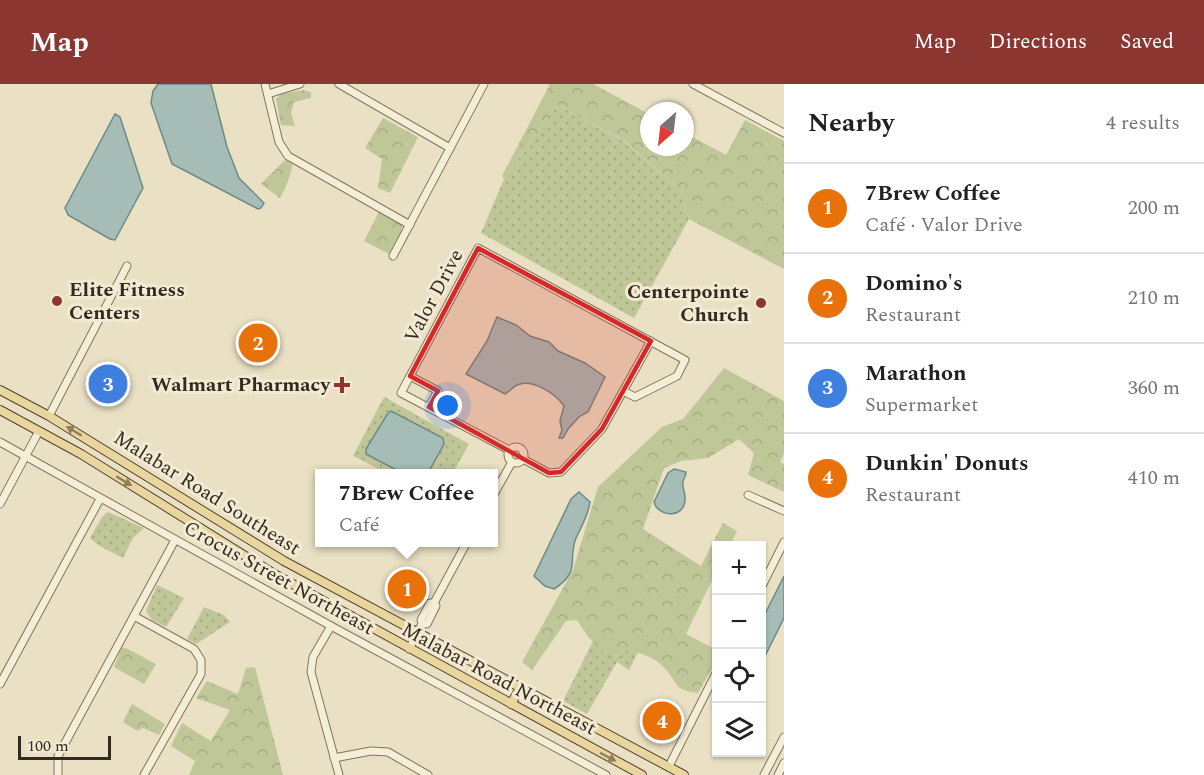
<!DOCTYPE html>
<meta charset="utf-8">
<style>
body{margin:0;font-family:Spectral,serif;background:#f6f6f6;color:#202124}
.controls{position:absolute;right:18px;bottom:18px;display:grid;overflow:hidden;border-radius:0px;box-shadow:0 2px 4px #0004}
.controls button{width:54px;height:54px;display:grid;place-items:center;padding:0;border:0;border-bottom:2px solid #e0e0e0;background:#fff;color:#202124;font:30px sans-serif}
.compass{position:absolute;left:640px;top:18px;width:54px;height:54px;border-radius:50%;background:#fff;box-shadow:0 2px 4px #0004;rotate:208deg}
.scale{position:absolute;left:18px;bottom:15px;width:93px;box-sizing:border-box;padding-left:6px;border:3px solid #342a1f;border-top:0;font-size:16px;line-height:21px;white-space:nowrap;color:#342a1f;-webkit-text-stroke:4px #f2ead3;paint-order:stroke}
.you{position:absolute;left:448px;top:322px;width:21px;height:21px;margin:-15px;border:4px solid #fff;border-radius:50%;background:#1a73e8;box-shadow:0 0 0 9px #1a73e833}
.badge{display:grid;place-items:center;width:39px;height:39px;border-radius:50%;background:#8c3632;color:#fff;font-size:20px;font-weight:700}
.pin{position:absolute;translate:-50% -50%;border:3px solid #fff;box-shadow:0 2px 6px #0006}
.popup{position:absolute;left:315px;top:385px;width:183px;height:78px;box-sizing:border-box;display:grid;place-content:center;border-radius:0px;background:#fff;filter:drop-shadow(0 2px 4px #0005);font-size:20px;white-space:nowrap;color:#757577}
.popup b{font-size:22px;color:#202124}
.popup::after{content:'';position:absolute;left:50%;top:100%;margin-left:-12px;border:12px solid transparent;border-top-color:#fff}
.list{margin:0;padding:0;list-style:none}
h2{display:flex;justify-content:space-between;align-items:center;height:78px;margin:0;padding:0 24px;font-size:26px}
h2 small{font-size:20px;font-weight:400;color:#757577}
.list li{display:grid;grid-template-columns:39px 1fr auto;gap:18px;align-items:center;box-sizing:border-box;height:90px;padding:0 24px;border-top:2px solid #e0e0e0}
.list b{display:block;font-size:22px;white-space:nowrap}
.list p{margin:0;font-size:20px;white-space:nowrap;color:#757577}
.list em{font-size:20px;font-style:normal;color:#757577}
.icon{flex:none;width:33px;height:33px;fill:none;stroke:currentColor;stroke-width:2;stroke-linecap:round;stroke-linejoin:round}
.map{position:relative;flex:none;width:784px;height:691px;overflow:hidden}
header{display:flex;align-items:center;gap:36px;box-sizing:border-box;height:84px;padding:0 30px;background:#8c3632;color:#fff}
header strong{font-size:28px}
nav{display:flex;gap:33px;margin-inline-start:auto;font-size:21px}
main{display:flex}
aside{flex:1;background:#fff}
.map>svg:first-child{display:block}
.grass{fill:url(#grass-dots)}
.forest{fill:url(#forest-crowns)}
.water{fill:#a6bdb7;stroke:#6e8a85;stroke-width:1.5}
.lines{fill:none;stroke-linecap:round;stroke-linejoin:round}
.minor-casing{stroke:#83735c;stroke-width:9}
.major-casing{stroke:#514130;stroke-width:10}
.minor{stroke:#f5eed7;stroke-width:7}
.major{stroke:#e9d69f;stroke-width:8}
.oneway{fill:#8e805f}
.marked{fill:#d62828;fill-opacity:0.2;stroke:#d62828;stroke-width:4.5;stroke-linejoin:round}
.poi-dot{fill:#8c3632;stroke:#f2ead3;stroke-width:2}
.labels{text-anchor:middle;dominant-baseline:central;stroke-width:6;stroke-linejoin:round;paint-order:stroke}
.poi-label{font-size:20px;font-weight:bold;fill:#342a1f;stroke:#f2ead3;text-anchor:end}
.street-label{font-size:20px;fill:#342a1f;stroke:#f2ead3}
</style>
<header>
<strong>Map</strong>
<nav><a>Map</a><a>Directions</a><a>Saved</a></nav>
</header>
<main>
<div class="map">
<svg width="784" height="691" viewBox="0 0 784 691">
<defs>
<pattern id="grass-dots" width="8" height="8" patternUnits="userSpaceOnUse" patternTransform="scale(1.5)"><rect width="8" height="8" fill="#bfc799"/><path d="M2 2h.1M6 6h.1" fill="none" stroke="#a5ab83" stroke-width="1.8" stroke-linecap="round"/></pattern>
<pattern id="forest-crowns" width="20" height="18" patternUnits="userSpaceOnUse" patternTransform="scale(1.5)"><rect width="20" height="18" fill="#bfc799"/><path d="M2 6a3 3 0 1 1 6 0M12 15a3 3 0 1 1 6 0" fill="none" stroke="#a5ab83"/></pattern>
</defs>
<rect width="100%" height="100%" fill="#eae0c4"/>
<g class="grass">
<polygon points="557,21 622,56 681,106 689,135 634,234 481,149 504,95"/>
<polygon points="384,313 469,360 453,389 428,389 444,360 443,354 391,327 388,329 366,365 366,370 402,389 387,389 353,372"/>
<polygon points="108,428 144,444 133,454 123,474 98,461 90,454 102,433"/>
<polygon points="157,501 184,514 166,543 152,536 146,527"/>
<polygon points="204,523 224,531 230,538 196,560 187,555"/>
<polygon points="593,557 612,575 626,566 638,568 629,586 617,578 587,630 563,617"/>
</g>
<g class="forest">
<polygon points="550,0 593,0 649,30 649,63 685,63 685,49 726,71 745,36 784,57 784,185 689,135 681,106 623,56 557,21 504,95 502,92"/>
<polygon points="303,6 311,8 311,14 294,18 291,29 295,42 281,41 276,15 281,10"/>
<polygon points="383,34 418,53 390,109 378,104 382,75 365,64"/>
<path d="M 285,76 L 293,80 C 290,93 286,103 280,114 L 261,100 Z"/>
<polygon points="379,128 402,141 402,149 391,171 364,157"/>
<path d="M 724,284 L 784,317 L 784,370 L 780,378 L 784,380 L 784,408 L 748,391 L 754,369 L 739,355 L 708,374 L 681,377 L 664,384 L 643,445 L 701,482 L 723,439 L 737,447 L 730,461 L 716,461 L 716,488 L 686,550 L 716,566 L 716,577 L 698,609 C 675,605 681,605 668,588 C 657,574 643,569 626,566 L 612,575 L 589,554 L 577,536 L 566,537 L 532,586 L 522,578 L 573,486 L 598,403 L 662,343 L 683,335 Z"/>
<polygon points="122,563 128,565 156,580 144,600 114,583"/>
<polygon points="255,583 283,691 189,691 195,677 171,662 182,639 211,657 230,626 196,614 207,597 238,610 246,584"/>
<polygon points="132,620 165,640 159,651 143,644 137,647 123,638"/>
</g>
<g class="water">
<polygon points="158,0 211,0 227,63 239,94 264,119 261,124 258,125 172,80 151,19 153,7"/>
<polygon points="115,30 120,33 143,104 115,156 110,155 68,131 65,124"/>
<path d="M 497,233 L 516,241 L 530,252 L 549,258 L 558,267 L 585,279 L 605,293 L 588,328 L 580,332 L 568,345 L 563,354 L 559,354 L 562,346 L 560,337 L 564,322 C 556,310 532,294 517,301 C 513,303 509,308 505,310 L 466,290 L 487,257 Z"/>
<polygon points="391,327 443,354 444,360 428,389 402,389 366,370 366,365 388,329"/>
<path d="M 674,385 L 686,388 C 686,392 684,394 683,397 C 681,404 688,410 684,421 C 679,435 657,431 654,418 L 668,389 Z"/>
<path d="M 579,408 L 590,418 C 588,432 582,441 576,454 C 567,477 582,487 554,505 L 545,502 L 534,492 L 571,415 Z"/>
<polygon points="784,492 784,534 762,578 762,536"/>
</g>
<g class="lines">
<defs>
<g id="minor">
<polyline points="265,0 279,58 288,72 410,141"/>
<polyline points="339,0 450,64"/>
<polyline points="693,0 784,49"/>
<polyline points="268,10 300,0"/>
<polyline points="393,172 484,0"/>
<polyline points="410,292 438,307 429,323"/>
<polyline points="49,332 127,182"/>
<polyline points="0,358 331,542 606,691"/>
<circle cx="516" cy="371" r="8"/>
<polyline points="509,366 401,309 478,164 685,276 677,292 635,313 623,307"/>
<polyline points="523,375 549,389 561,388 602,345 651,257"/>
<polyline points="494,410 512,378"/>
<polyline points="748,411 784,427"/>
<polyline points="0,420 39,347"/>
<polyline points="762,502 784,458"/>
<polyline points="134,532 194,565 201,576 201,590 144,691"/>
<polyline points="422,540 427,540 436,522 434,519"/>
<polyline points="331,542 313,573 311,588 339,691"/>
<polyline points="409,565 422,540 421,536 430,519 434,519 467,458"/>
<polyline points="0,600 100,415"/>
<polyline points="334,674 371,667 388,668 428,691"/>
<polyline points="669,682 716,589"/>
<polyline points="58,691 58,672 175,456"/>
<polyline points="764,691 784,653"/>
<polyline points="778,691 784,679"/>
</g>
<g id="major">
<polyline points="0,306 49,332 284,477 684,691"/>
<polyline points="0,326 81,370 276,491 642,691"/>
<polyline points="511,620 520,604"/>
</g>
</defs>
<use href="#minor" class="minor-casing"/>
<use href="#major" class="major-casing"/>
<use href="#minor" class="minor"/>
<use href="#major" class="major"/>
</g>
<defs><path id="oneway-solid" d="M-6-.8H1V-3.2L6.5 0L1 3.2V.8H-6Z" transform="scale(1.5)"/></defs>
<g class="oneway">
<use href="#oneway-solid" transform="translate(74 347) rotate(-149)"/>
<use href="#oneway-solid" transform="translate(124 397) rotate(31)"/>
<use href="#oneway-solid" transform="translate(608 673) rotate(28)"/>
</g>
<path class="marked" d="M 478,164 L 651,257 L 602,345 L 561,388 L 549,389 L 429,323 L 438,307 L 410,292 Z"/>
<g class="poi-dot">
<circle cx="57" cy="217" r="6"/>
<circle cx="761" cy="219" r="6"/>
<path d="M339 292h6v6h6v6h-6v6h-6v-6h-6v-6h6z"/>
</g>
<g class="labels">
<g class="poi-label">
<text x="69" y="206" text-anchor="start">Elite Fitness<tspan x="69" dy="23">Centers</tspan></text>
<text x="749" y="208">Centerpointe<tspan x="749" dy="23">Church</tspan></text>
<text x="330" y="301">Walmart Pharmacy</text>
</g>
<g class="street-label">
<text transform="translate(434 212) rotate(-62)">Valor Drive</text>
<text transform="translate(207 409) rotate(32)">Malabar Road Southeast</text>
<text transform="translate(279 494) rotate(29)">Crocus Street Northeast</text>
<text transform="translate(499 595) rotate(28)">Malabar Road Northeast</text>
</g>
</g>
</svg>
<div class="controls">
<button>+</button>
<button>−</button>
<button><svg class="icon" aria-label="locate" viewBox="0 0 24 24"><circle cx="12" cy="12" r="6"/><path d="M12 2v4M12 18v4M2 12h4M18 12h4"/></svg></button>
<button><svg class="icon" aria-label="layers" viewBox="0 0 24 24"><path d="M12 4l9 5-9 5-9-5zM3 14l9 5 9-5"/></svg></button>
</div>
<svg class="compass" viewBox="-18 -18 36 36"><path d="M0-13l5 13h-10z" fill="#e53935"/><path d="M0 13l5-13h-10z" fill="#757577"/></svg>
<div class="scale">100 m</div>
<div class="you"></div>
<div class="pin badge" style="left:407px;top:505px;background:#e8710a">1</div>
<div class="popup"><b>7Brew Coffee</b>Café</div>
<div class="pin badge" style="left:258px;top:259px;background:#e8710a">2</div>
<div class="pin badge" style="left:108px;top:300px;background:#3f7fe0">3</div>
<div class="pin badge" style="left:662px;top:637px;background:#e8710a">4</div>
</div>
<aside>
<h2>Nearby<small>4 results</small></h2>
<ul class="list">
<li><span class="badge" style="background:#e8710a">1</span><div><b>7Brew Coffee</b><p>Café · Valor Drive</p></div><em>200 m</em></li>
<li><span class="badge" style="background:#e8710a">2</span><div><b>Domino's</b><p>Restaurant</p></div><em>210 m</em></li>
<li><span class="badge" style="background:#3f7fe0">3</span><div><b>Marathon</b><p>Supermarket</p></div><em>360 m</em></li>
<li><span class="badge" style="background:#e8710a">4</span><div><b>Dunkin' Donuts</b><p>Restaurant</p></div><em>410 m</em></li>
</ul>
</aside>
</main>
